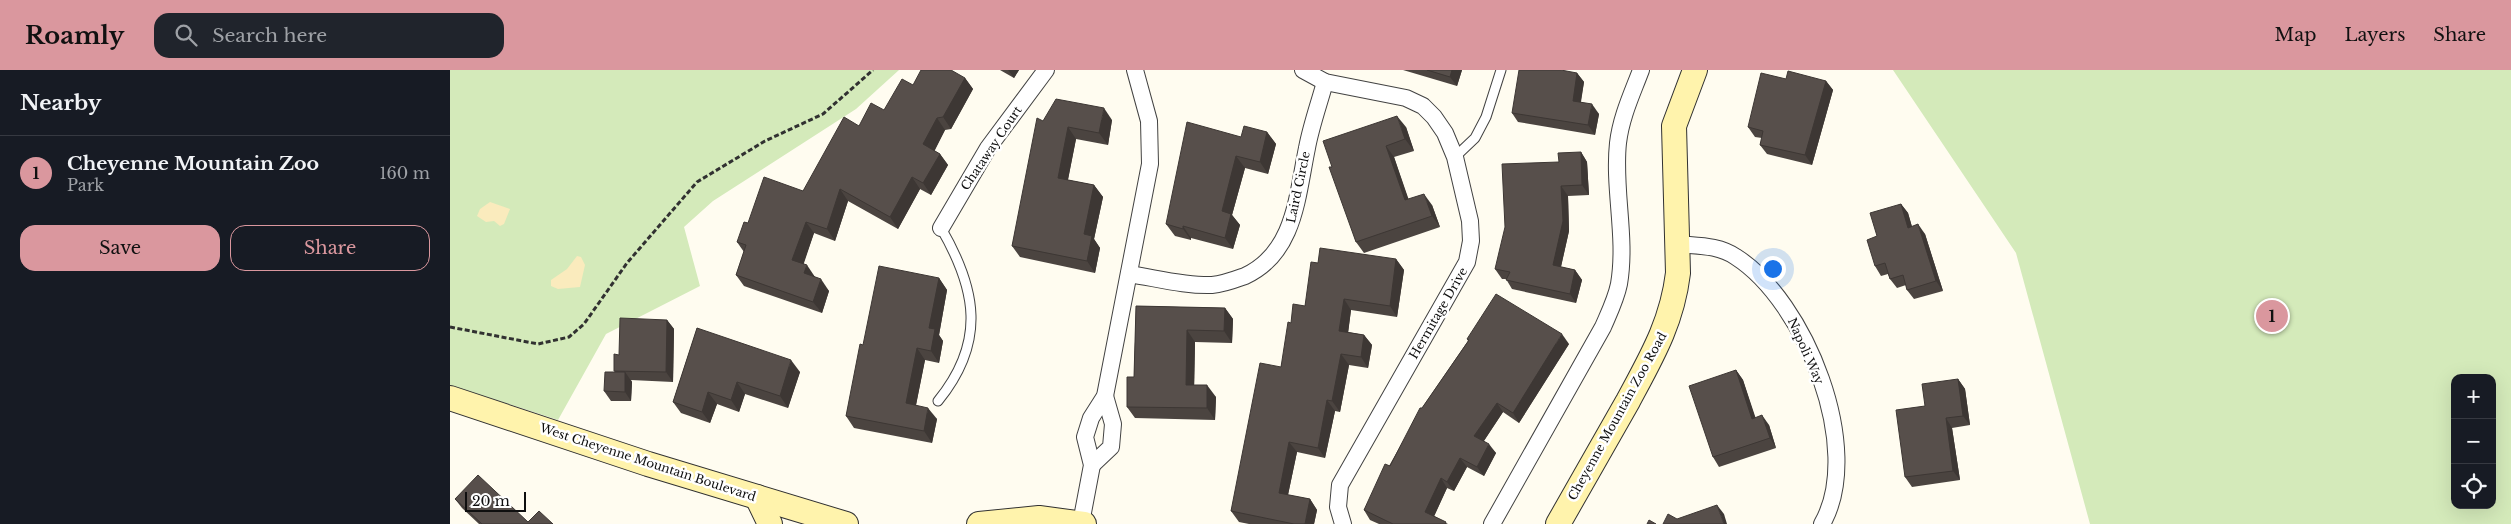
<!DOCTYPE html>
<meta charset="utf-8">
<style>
body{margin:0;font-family:"Libre Baskerville",serif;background:#20242c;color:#f1f3f6}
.controls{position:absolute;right:15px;bottom:15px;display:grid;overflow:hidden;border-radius:10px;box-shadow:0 5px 20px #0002}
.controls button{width:45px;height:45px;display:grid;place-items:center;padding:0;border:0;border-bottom:1px solid #363941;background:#171b24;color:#f1f3f6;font:25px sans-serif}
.scale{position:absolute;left:15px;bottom:12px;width:61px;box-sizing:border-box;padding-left:5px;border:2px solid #0f0f0f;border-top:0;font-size:14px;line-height:18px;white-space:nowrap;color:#0f0f0f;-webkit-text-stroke:4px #fff;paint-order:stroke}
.you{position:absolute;left:1322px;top:198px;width:18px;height:18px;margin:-12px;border:4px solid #fff;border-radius:50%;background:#1a73e8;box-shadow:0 0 0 8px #1a73e833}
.badge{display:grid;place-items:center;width:32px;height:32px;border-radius:50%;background:#da979e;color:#111;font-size:16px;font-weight:700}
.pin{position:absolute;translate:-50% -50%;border:2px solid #fff;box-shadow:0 1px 5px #0006}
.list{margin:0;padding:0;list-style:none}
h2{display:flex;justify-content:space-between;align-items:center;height:65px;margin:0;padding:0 20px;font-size:21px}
h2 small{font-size:16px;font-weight:400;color:#9ea1a6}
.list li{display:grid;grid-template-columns:32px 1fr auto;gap:15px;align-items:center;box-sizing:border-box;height:75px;padding:0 20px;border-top:1px solid #363941}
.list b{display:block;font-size:19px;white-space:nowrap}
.list p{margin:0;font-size:16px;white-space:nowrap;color:#9ea1a6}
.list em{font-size:16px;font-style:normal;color:#9ea1a6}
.actions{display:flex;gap:10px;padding:15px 20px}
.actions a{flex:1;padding:11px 0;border:1px solid #da979e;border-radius:15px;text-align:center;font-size:18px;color:#da979e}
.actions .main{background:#da979e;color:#111}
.icon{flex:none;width:28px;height:28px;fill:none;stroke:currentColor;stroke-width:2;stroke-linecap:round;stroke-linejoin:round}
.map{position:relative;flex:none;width:2061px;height:454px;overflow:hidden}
header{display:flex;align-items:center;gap:30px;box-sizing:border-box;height:70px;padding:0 25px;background:#da979e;color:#111}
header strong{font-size:24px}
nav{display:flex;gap:28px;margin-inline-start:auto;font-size:18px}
.search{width:350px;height:45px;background:#20242c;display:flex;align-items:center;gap:12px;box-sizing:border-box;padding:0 18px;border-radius:15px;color:#9ea1a6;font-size:19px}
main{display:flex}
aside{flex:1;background:#171b24}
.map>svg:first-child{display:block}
.green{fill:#d4eaba;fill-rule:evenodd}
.sand{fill:#faebbd}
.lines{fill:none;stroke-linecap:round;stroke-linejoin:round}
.lane-casing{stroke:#424242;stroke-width:11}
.street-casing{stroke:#424242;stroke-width:18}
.secondary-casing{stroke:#313131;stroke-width:26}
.path{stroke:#313131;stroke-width:3;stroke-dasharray:5 2.5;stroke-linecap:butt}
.lane{stroke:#fff;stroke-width:9}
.street{stroke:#fff;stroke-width:16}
.secondary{stroke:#fff3ac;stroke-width:24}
.wall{fill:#4b4440}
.shaded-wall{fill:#3d3734}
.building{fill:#574f4b;stroke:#3d3734}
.labels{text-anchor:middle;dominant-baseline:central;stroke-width:5;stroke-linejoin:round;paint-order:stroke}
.street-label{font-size:12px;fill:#0f0f0f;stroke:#fff}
</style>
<header>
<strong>Roamly</strong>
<div class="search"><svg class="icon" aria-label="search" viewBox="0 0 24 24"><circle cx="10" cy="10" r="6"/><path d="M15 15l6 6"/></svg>Search here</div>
<nav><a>Map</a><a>Layers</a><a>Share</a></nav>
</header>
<main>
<aside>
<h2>Nearby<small></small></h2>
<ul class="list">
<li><span class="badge">1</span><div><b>Cheyenne Mountain Zoo</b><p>Park</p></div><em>160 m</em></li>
</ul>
<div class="actions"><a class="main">Save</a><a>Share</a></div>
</aside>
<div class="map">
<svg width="2061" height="454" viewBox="0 0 2061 454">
<rect width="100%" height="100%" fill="#fffcf0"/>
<g class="green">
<polygon points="0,0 449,0 406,39 263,131 234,157 250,216 156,264 108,350 12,319 0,329"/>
<path d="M 1443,0 L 2061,0 L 2061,454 L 1640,454 L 1566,183 ZM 2005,308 L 2042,308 L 2042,435 L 2005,435 Z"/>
</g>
<g class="sand">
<polygon points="40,132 60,139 54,154 50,156 44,151 36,152 27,146 30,139"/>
<polygon points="127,186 131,187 135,195 130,217 108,219 101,216 101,210 117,199"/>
</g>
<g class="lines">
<defs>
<g id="lane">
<polyline points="1005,87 1025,68 1036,47 1051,0"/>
<path d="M 488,331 C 536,272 527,220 491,158"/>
</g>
<g id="street">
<polyline points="853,0 875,12 956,28 973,36 984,47 995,63 1005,87 1020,151 1021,171 1017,192 890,415 888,437 893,454"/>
<polyline points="491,158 538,78 596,0"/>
<path d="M 1228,174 C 1248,176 1269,175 1286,187 C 1355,231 1415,379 1372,454"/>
<path d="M 679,204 C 706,208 735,216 762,215 C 774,214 784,210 795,206 C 845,183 847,126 857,78 C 861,56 869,34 875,12"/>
<polyline points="642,395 661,377 663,354 655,326"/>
<polyline points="631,453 642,395 635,367 641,348 655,326 700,94 699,51 685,0"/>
<path d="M 1042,454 L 1153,257 C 1159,243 1166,229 1169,214 C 1177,167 1163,119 1168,73 C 1171,47 1182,24 1191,0"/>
</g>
<g id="secondary">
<polyline points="0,328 198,394 396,454"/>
<polyline points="307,427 320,454"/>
<polyline points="529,454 589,448 634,454"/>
<path d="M 1108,454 C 1131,413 1155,372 1178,331 C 1201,288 1222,253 1228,203 L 1224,56 L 1245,0"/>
</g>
</defs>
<use href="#lane" class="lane-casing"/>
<use href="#street" class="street-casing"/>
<use href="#secondary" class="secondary-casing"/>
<polyline class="path" points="0,257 88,274 119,267 134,254 177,193 247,112 315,71 373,44 423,0"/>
<use href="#lane" class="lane"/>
<use href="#street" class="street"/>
<use href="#secondary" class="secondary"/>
</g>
<g class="wall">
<polygon points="550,0 569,0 564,8"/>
<polygon points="953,0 1012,0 1007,16"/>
<polygon points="1127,3 1134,12 1131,32 1149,44 1145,65 1068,52 1062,43"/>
<polygon points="515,8 523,19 501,59 495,60 484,81 490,84 498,95 481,125 470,119 448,159 398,131 385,171 364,163 353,194 365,207 379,221 372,243 294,216 286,205 294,182 287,172 298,153 353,121 409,56 434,40 463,15"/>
<polygon points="1336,9 1376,11 1383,20 1362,95 1317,84 1310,75 1312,68 1305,67 1298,57"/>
<polygon points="662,50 658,75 626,69 618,110 644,115 653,127 644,169 650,178 645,203 570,187 562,176 593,51"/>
<polygon points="956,57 964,81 944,87 958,129 982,135 990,157 914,183 906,172 882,97"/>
<polygon points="817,62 826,74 818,104 795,98 782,145 790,155 783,179 741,168 741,170 725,166 716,154 791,67"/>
<polygon points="1131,82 1137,92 1139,125 1118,126 1119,161 1111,197 1125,200 1132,210 1126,233 1062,219 1056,209 1052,209 1045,199 1109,92"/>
<polygon points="1451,134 1458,143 1462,157 1475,164 1493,221 1464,229 1457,220 1456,215 1447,218 1440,209 1438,204 1431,206 1425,196 1427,166"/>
<polygon points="946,189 954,200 947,247 901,240 898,262 914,265 922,275 918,298 899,295 890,342 885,341 875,388 847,382 838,425 860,429 867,440 864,454 799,454 789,452 781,441 831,297 841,253 855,236 868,193"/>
<polygon points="489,208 497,220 489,265 493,271 489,293 475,290 466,335 487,349 482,373 404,358 396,346 413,275"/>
<polygon points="686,236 775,238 783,249 782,273 745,272 744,315 766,327 765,350 685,348 677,337 684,307"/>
<polygon points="217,250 224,259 223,312 181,310 182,312 181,331 161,331 154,321 165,302 164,301 169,285"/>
<polygon points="247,258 350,302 338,338 295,324 289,342 267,334 260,353 231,343 223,332"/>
<polygon points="1017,269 1119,274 1069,353 1053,342 1034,371 1046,383 1034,406 1017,397 1004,421 997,418 984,446 998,454 929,454 920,450 914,440 972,338 1018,271"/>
<polygon points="1286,300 1293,310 1305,348 1319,355 1326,378 1269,397 1263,387"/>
<polygon points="1508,309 1515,319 1520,355 1502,358 1510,410 1462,417 1455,407 1475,336"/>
<polygon points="5,429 78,452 103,454 29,454 12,438"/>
</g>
<g class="shaded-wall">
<polygon points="558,0 569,0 564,8"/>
<polygon points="1002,0 1012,0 1007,16 1000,7"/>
<polygon points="1127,3 1134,12 1129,41 1123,31"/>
<polygon points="515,8 523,19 501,59 493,47"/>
<polygon points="1376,11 1383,20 1362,95 1355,85"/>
<polygon points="1142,34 1149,44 1145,65 1138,55"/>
<polygon points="654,38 662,50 658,75 649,63"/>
<polygon points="947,46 956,57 964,81 955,69"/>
<polygon points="487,48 495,60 482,86 473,74"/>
<polygon points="618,57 626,69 616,119 608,108"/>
<polygon points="817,62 826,74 818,104 810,92"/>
<polygon points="936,76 944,87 963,142 955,130"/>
<polygon points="1131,82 1137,92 1139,125 1132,115"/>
<polygon points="490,84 498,95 481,125 473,113"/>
<polygon points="786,86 795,98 782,145 790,155 783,179 775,168 772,141"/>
<polygon points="462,107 470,119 448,159 440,147"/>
<polygon points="644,115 653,127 644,169 650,178 645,203 637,191 634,164"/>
<polygon points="1111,116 1118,126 1119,161 1109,205 1103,195"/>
<polygon points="390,119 398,131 385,171 377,159"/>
<polygon points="974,124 982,135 990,157 982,146"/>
<polygon points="1451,134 1458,143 1465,167 1458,158"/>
<polygon points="356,152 364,163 351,202 342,190"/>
<polygon points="1468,154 1475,164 1493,221 1486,211"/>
<polygon points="733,156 741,168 741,170 733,159"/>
<polygon points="946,189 954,200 947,247 940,236"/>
<polygon points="357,195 365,207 362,215 354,203"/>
<polygon points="1125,200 1132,210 1126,233 1120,224"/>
<polygon points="489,208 497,220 489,265 493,271 489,293 481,281 479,258"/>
<polygon points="371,209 379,221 372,243 363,232"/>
<polygon points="894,229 901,240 897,272 889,261"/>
<polygon points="775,238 783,249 782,273 774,261"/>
<polygon points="217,250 224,259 223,312 216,302"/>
<polygon points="737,260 745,272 744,327 736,315"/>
<polygon points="1112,264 1119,274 1069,353 1063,343"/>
<polygon points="914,265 922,275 918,298 911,287"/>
<polygon points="467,278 475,290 464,345 456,333"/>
<polygon points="891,284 899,295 890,342 882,331"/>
<polygon points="341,290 350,302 338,338 330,326"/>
<polygon points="1286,300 1293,310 1309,358 1302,349"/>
<polygon points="175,302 182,312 181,331 175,322"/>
<polygon points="1508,309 1515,319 1520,355 1513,346"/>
<polygon points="287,312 295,324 289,342 281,330"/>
<polygon points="757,315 766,327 765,350 757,338"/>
<polygon points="258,322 267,334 260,353 252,342"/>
<polygon points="877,330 885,341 875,388 868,378"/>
<polygon points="1047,333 1053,342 1031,375 1024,366"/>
<polygon points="478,338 487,349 482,373 474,361"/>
<polygon points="1312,345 1319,355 1326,378 1320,368"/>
<polygon points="1496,348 1502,358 1510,410 1503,401"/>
<polygon points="839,372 847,382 836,434 829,423"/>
<polygon points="1039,374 1046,383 1034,406 1027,397"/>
<polygon points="1010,388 1017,397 1004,421 997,412"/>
<polygon points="991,408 997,418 982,451 975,442"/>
<polygon points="860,429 867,440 864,454 855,454"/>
<polygon points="1267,435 1274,444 1277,454 1274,454"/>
</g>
<g class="building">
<polygon points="471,0 501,0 515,8 493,47 487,48 473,74 490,84 473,113 462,107 440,147 390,119 377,159 356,152 342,190 357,195 354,203 371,209 363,232 286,205 296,175 287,172 294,152 298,153 314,107 353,121 394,47 409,56 421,33 434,40 452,9 463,15"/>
<polygon points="977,0 1002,0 1000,7"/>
<polygon points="1069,0 1111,0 1127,3 1123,31 1142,34 1138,55 1062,43"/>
<polygon points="1338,1 1376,11 1355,85 1310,75 1313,61 1298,57 1311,3 1336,9"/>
<polygon points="606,29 654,38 649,63 618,57 608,108 644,115 634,164 642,166 637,191 562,176 587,48 593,51"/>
<polygon points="947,46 955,69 936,76 955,130 974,124 982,146 906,172 879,97 882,97 873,71"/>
<polygon points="737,52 791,67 794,56 817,62 810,92 786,86 772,141 781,144 775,168 733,156 733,159 716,154"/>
<polygon points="1131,82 1132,115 1111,116 1113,151 1103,195 1125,200 1120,224 1056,210 1060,202 1045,199 1055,157 1052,94 1109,92 1108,83"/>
<polygon points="1451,134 1458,158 1468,154 1486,211 1457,220 1453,205 1440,209 1435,193 1425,196 1417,170 1427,166 1420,143"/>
<polygon points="870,178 946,189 940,236 894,229 889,261 914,265 911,287 891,284 882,331 877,330 868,378 839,372 829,423 860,429 855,454 844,454 781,441 810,293 831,297 838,252 841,253 843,234 855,236 861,192 868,193"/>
<polygon points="429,196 489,208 479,258 485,259 481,281 467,278 456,333 478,338 474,361 396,346 410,274 413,275"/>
<polygon points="1046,224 1112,264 1063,343 1047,333 1024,366 1039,374 1027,397 1010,388 997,412 991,408 975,442 996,452 995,454 943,454 914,440 935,394 940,396 970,338 972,338 1019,270 1017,269"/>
<polygon points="686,236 775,238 774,261 737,260 736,315 757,315 757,338 677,337 677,307 684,307"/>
<polygon points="170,248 217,250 216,302 164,301 164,284 169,285"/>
<polygon points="247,258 341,290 330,326 287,312 281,330 258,322 252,342 223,332"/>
<polygon points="1286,300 1302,349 1312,345 1320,368 1263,387 1239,316"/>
<polygon points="155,302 175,302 175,322 154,321"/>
<polygon points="1508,309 1513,346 1496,348 1503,401 1455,407 1446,340 1475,336 1472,314"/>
<polygon points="28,405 78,452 89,441 103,454 32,454 5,429"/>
<polygon points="1267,435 1274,454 1213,454 1218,444 1227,449"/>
<polygon points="1199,450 1206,454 1197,454"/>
</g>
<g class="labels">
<g class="street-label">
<text transform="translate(541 78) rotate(-56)">Chataway Court</text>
<text transform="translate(848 117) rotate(-78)">Laird Circle</text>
<text transform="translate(988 243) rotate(-60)">Hermitage Drive</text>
<text transform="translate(1356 281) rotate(66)">Napoli Way</text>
<text transform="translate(1167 346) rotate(-61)">Cheyenne Mountain Zoo Road</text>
<text transform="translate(198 392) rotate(18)">West Cheyenne Mountain Boulevard</text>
</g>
</g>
</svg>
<div class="controls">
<button>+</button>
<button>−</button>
<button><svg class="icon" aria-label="locate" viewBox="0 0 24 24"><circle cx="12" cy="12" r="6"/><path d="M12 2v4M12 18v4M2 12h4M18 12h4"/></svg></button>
</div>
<div class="scale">20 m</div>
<div class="you"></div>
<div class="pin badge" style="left:1822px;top:246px">1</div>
</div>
</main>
